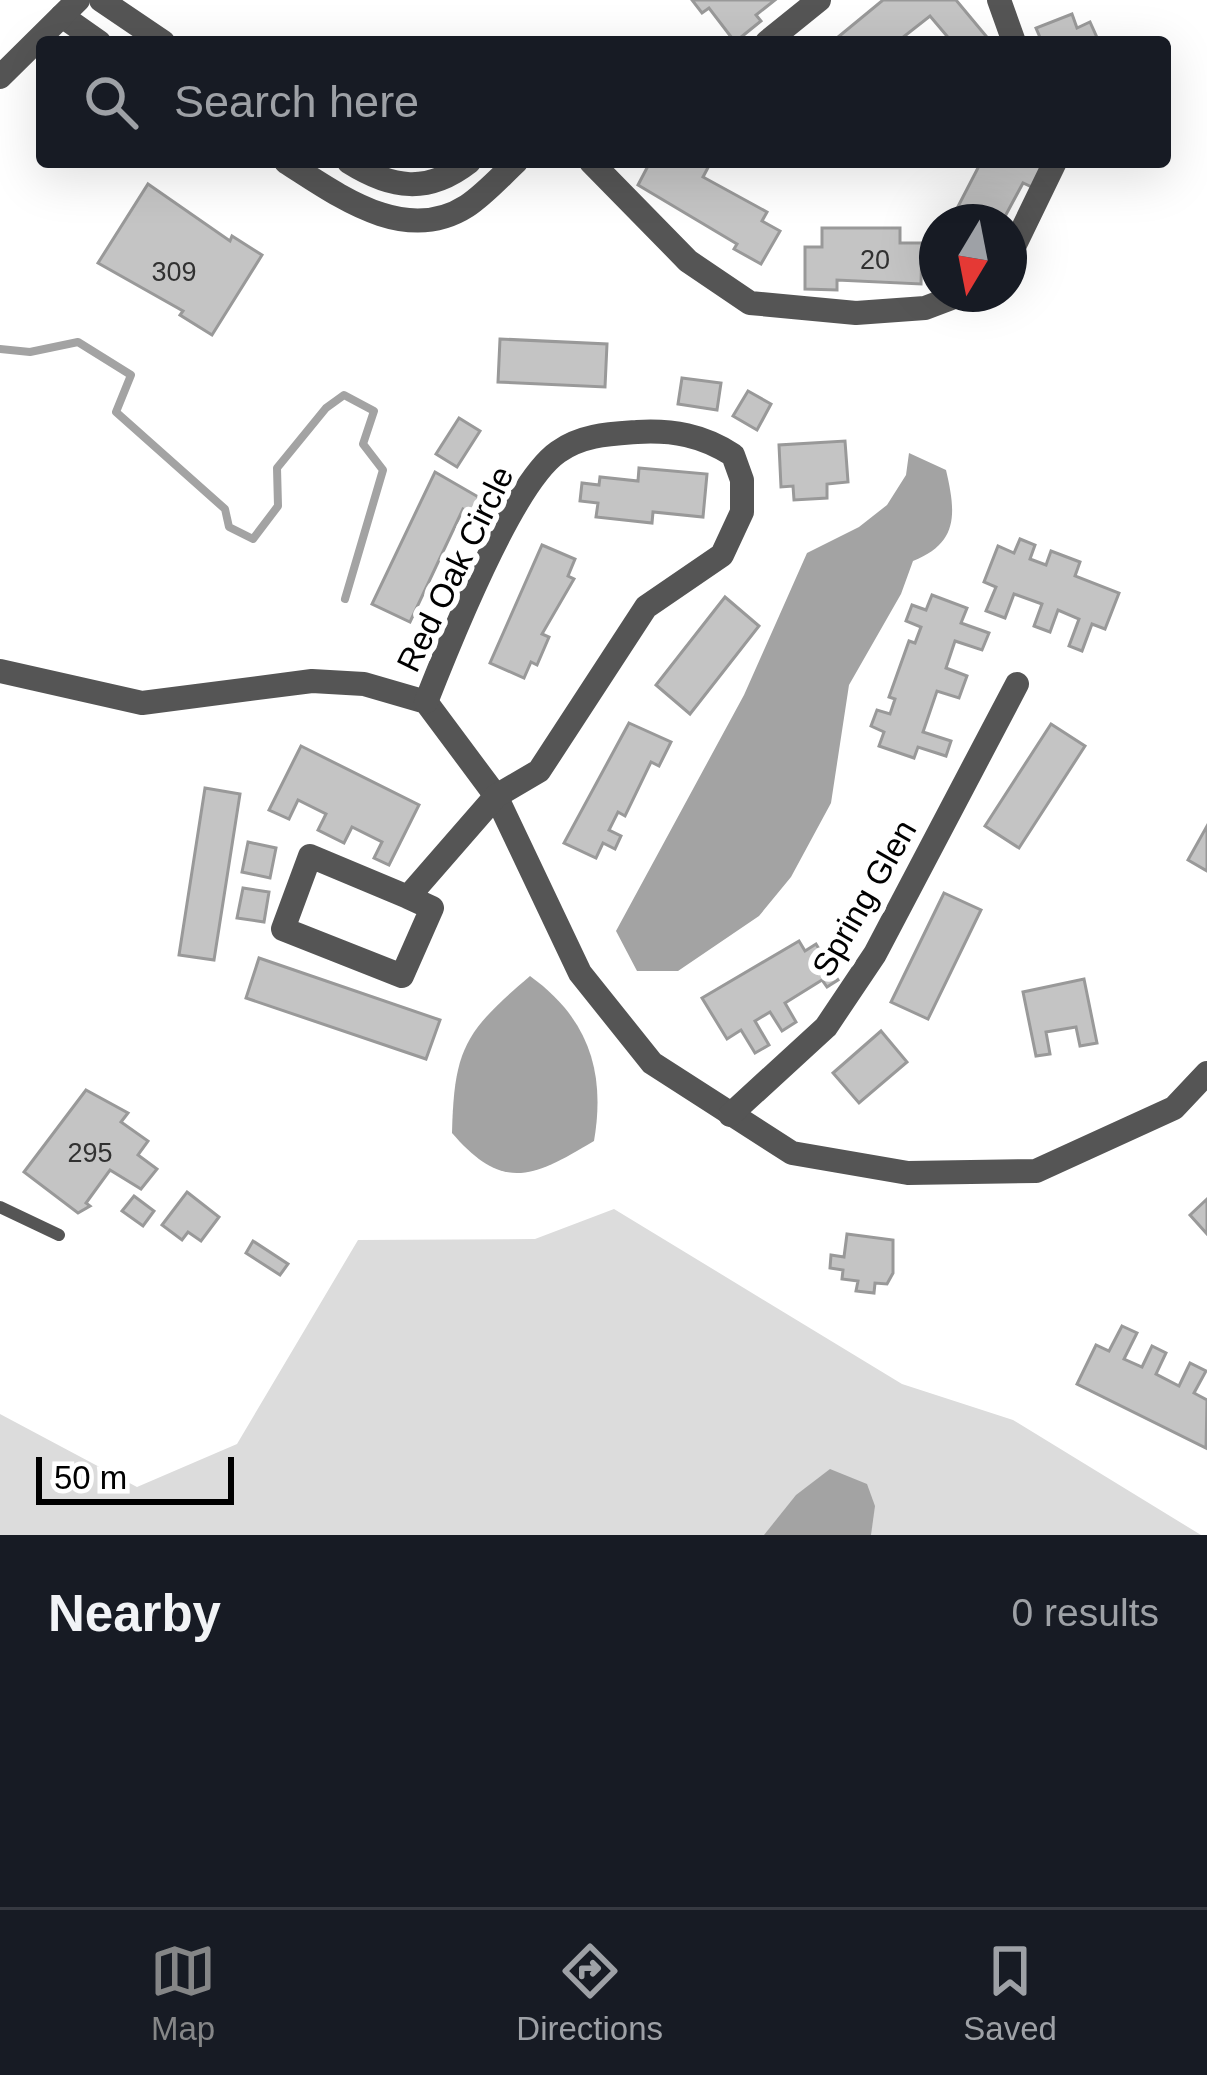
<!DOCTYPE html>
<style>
body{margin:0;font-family:Arial,sans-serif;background:#20242c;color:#f1f3f6}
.compass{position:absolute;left:919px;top:204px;width:108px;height:108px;border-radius:50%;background:#171b24;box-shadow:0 12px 48px #0002;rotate:190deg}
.scale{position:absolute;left:36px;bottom:30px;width:198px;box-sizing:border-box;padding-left:12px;border:6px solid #000;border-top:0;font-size:33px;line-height:42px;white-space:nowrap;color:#000;-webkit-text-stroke:9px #fff;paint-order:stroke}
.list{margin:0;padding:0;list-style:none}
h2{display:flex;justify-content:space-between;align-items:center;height:156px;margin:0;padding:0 48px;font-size:51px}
h2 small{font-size:39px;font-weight:400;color:#9ea1a6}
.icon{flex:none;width:66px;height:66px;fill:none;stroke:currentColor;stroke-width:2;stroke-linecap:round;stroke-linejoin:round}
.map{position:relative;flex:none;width:1207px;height:1535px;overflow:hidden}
.search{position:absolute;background:#171b24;box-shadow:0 12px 48px #0002;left:36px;right:36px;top:36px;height:132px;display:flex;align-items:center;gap:30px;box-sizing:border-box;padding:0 42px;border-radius:12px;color:#9ea1a6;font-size:45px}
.sheet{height:372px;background:#171b24}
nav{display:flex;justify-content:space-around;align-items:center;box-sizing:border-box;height:168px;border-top:3px solid #363941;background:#171b24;font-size:33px;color:#9ea1a6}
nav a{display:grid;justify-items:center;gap:6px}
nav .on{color:#858687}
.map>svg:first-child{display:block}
.green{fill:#dcdcdc}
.water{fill:#a3a3a3}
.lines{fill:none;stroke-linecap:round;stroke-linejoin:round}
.stream{stroke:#a3a3a3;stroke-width:8}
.building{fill:#c4c4c4;stroke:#999;stroke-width:3}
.lane{stroke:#555;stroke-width:12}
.street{stroke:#555;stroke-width:24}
.labels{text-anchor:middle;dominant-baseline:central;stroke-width:12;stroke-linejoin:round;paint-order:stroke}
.number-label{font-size:27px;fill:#313131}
.street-label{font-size:33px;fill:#000;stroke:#fff}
</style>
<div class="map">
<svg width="1207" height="1535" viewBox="0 0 1207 1535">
<rect width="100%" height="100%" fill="#fff"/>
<polygon class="green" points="614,1209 902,1384 1013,1420 1201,1535 0,1535 0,1414 137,1487 237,1444 358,1240 535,1239"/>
<g class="water">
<path d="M 909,453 L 946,470 C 956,513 959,543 913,561 L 901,594 L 849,685 L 831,803 L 791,877 L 759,916 L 678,971 L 637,971 L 616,931 L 744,695 L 807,553 L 859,527 L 887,505 L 906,475 Z"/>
<path d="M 530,976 C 588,1018 606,1071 594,1141 C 532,1178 503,1192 452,1133 C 454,1047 466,1031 530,976 Z"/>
<polygon points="830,1469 867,1484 875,1506 871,1535 764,1535 796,1495"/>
</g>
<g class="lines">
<polyline class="stream" points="0,349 30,352 78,342 131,375 116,412 225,509 229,527 253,539 278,506 277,468 326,408 344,395 374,411 363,444 383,470 345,599"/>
</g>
<g class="building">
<polygon points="692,0 775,0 756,15 761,21 735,42 709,8 702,13"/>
<polygon points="883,0 956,0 991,42 952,42 930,16 897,42 832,42"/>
<polygon points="1072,14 1077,28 1090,22 1099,42 1042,42 1036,28"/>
<polygon points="650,162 711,162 703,177 767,212 762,221 780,231 761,264 734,249 737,244 638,185"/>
<polygon points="981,162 1045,162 1032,187 1023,183 1002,222 950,222"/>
<polygon points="148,184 230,241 232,236 262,255 212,335 180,315 183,311 98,263"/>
<polygon points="822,228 900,228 900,243 922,243 921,284 837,280 837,290 805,289 805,247 822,247"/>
<polygon points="500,339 607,344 605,387 498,382"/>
<polygon points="682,378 721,383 717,410 678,404"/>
<polygon points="748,391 771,404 757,430 733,416"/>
<polygon points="459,418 480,431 457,467 436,454"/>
<polygon points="845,441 848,482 827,484 827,498 794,500 793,486 781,487 779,445"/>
<polygon points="639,468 707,474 703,517 653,512 652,523 596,517 598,503 580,501 582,483 599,485 600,477 638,481"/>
<polygon points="435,472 487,502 480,517 463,509 410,622 372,604"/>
<polygon points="1020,539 1035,545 1030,559 1046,565 1051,551 1080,562 1075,576 1119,593 1105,629 1092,624 1082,651 1069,646 1079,619 1058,610 1050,632 1034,626 1042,604 1014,594 1005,618 986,611 996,587 984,582 998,546 1014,553"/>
<polygon points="542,545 575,559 568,576 574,579 542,634 549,637 537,665 531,662 524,678 490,663"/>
<polygon points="932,595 967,608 961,623 989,633 982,650 955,641 946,668 967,676 959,698 937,691 923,732 951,741 946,756 918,747 914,758 879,746 884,732 871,726 877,710 890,714 895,699 889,697 909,641 915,643 921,627 906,621 912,605 926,610"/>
<polygon points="725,597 759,626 690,714 656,685"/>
<polygon points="629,723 671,742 659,766 651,762 625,816 618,812 609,830 621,836 615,849 603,843 596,858 564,843"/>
<polygon points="1051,724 1085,746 1019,848 985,826"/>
<polygon points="301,746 419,805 389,865 374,858 382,842 352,827 344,843 318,830 326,814 298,800 289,819 269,810"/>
<polygon points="205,788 240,794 214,960 179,955"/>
<polygon points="1207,826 1207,871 1188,860"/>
<polygon points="248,842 276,848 270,878 242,872"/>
<polygon points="243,888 269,892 264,922 237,918"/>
<polygon points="944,893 981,910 928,1019 891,1002"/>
<polygon points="799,941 805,951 816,944 838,980 827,987 822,980 785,1003 796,1022 782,1031 770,1012 755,1021 769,1045 755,1053 741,1030 727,1039 702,998"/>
<polygon points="259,958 440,1020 426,1059 246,998"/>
<polygon points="1084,979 1097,1043 1080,1046 1076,1027 1046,1032 1050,1054 1036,1056 1023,992"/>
<polygon points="881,1031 907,1062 859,1103 833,1073"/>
<polygon points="86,1090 128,1113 121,1122 148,1141 138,1155 157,1169 141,1189 110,1170 86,1203 90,1206 78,1213 24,1172"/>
<polygon points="187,1192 219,1217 201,1241 188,1232 182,1240 162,1225"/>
<polygon points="134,1196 154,1211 143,1226 122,1211"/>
<polygon points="1207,1199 1207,1234 1190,1215"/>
<polygon points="847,1234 893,1240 893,1273 887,1284 875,1283 874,1293 856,1291 858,1281 842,1279 843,1270 830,1268 831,1255 844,1257"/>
<polygon points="253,1241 288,1264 280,1275 246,1253"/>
<polygon points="1122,1326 1137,1333 1124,1359 1142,1367 1152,1346 1166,1353 1156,1374 1179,1386 1190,1363 1206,1371 1194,1393 1207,1400 1206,1448 1077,1384 1096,1345 1109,1351"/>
</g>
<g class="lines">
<polyline class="lane" points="0,1207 59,1235"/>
<g class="street">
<polyline points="101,0 163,42"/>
<polyline points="999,0 1014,42"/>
<polyline points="62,16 99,42"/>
<polyline points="767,42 819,0"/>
<polyline points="0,77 78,0"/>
<path d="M 286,162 C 338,195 405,246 467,206 C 485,194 501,176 516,162"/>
<path d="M 349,162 C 392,189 428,194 469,162"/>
<polyline points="591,162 688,261 750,303 856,313 925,308 962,294"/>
<polyline points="1009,257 1055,162"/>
<polyline points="0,671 142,703 312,681 364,684 426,702 496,796 580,973 652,1063 792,1153 908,1173 1036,1171 1174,1108 1207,1073"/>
<path d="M 408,897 L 432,908 L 402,976 L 283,929 L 310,856 L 408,897 L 496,796 L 539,771 L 646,607 L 722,555 L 742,512 L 742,480 L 733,455 C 702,435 673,430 637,432 C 609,434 582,435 558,452 C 512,484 448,646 426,702"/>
<polyline points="730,1115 826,1027 875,954 1017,684"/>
</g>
</g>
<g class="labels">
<g class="number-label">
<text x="875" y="260">20</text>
<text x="174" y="272">309</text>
<text x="90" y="1153">295</text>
</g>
<g class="street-label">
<text transform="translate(455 569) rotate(-64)">Red Oak Circle</text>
<text transform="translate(864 898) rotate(-60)">Spring Glen</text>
</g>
</g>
</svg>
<svg class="compass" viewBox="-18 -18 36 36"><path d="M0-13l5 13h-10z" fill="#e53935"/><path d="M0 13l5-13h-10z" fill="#9ea1a6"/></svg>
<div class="scale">50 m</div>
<div class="search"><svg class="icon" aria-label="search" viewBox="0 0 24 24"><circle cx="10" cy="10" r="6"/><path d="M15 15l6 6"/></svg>Search here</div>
</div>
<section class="sheet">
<h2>Nearby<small>0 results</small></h2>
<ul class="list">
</ul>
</section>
<nav>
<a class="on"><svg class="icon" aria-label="map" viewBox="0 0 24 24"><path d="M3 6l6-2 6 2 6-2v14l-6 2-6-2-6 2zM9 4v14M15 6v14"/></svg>Map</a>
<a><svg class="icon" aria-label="directions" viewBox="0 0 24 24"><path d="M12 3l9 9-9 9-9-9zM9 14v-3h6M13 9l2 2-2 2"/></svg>Directions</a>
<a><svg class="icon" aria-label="saved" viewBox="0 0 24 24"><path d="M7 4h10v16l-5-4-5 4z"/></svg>Saved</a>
</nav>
